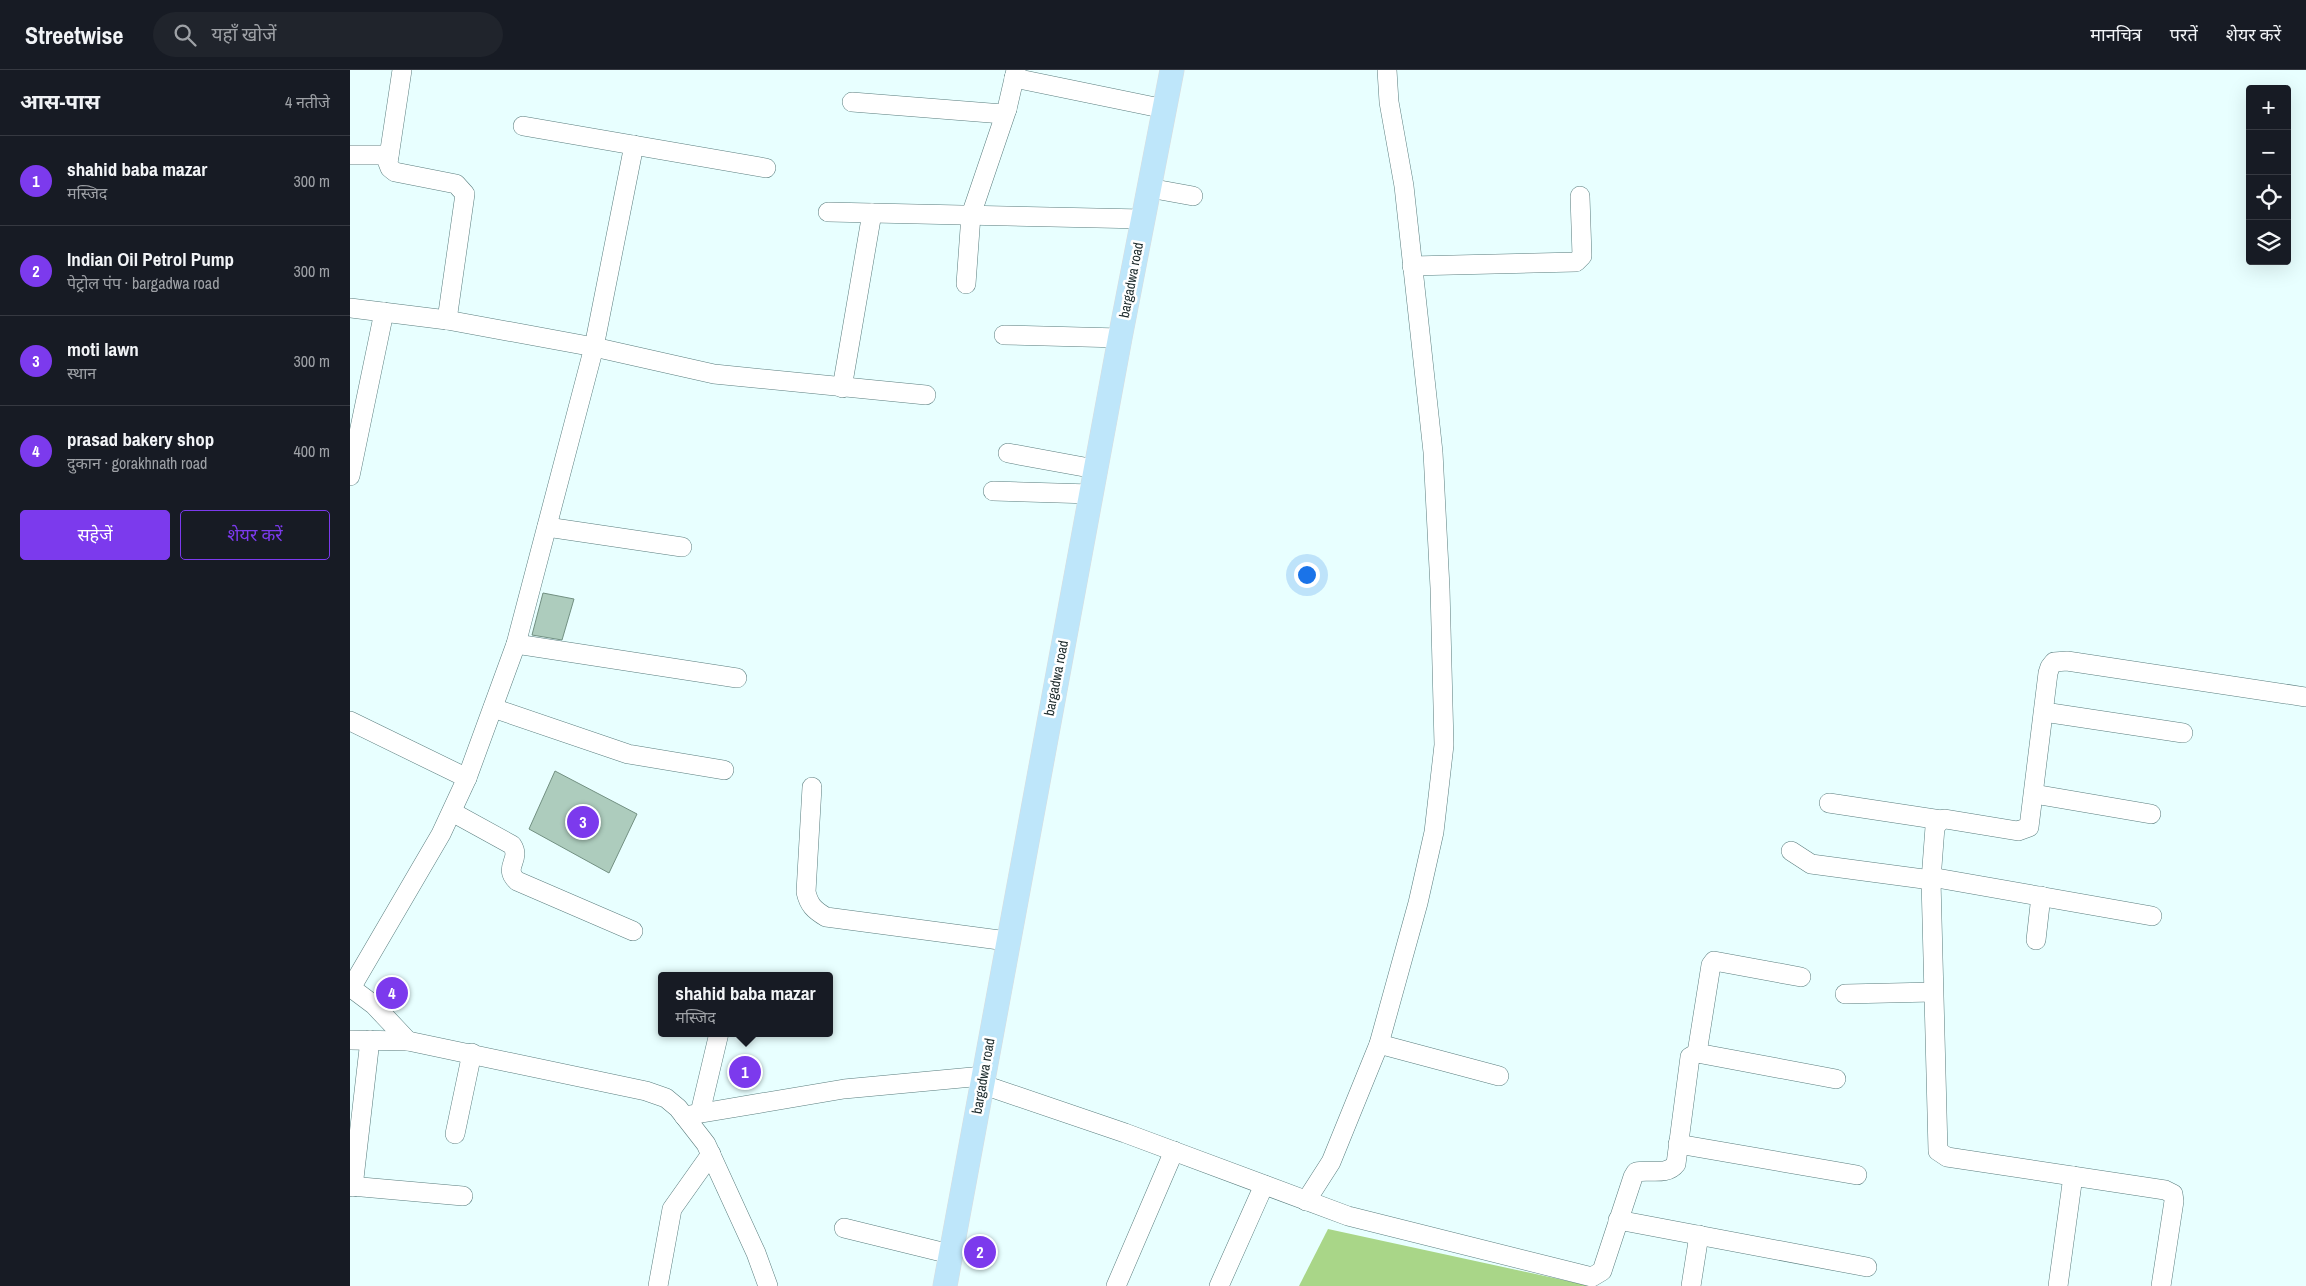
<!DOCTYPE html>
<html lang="hi">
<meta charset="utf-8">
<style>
body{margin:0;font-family:"Archivo Narrow","Noto Sans Devanagari",sans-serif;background:#20242c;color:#f1f3f6}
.controls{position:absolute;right:15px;top:15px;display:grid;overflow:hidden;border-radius:5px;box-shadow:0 5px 20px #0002}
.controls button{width:45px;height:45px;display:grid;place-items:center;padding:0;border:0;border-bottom:1px solid #363941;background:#171b24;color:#f1f3f6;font:25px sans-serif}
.you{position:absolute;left:956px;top:504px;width:18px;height:18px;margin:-12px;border:4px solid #fff;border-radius:50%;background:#1a73e8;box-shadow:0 0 0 8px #1a73e833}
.badge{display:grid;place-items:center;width:32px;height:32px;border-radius:50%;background:#7c3aed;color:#fff;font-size:16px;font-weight:700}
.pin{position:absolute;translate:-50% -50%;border:2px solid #fff;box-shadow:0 1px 5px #0006}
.popup{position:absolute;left:308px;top:902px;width:175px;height:65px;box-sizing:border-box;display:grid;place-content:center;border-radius:5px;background:#171b24;filter:drop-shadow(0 1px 4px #0005);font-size:16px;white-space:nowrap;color:#9ea1a6}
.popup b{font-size:19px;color:#f1f3f6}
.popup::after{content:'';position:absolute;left:50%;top:100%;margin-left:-10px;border:10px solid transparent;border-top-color:#171b24}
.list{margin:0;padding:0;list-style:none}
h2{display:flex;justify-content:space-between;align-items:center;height:65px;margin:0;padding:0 20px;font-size:21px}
h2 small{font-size:16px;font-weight:400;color:#9ea1a6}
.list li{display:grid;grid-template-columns:32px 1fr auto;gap:15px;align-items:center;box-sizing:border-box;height:90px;padding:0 20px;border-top:1px solid #363941}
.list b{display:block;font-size:19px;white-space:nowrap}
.list p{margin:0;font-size:16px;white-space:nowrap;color:#9ea1a6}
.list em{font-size:16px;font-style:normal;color:#9ea1a6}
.actions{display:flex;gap:10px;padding:15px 20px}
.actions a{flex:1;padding:11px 0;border:1px solid #7c3aed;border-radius:5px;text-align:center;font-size:18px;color:#7c3aed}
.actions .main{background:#7c3aed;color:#fff}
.icon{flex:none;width:28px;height:28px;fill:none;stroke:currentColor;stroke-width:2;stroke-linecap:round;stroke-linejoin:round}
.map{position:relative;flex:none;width:1956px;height:1216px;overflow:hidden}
header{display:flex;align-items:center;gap:30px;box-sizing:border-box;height:70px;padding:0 25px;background:#171b24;border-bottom:1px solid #363941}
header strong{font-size:24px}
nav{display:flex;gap:28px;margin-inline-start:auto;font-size:18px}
.search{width:350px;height:45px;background:#20242c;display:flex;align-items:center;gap:12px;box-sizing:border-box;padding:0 18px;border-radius:28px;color:#9ea1a6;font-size:19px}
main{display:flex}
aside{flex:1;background:#171b24}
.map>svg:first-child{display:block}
.green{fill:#a9d688}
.building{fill:#adccbd;stroke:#729082}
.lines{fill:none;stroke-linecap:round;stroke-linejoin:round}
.minor-casing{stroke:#5a7d7e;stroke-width:20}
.major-casing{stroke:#dbddde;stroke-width:25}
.minor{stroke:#fff;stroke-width:19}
.major{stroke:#bee6fa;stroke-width:24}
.labels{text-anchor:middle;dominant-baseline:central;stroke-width:5;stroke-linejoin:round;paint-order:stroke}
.street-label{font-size:14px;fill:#1f2d2e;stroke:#fff}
</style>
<header>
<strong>Streetwise</strong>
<div class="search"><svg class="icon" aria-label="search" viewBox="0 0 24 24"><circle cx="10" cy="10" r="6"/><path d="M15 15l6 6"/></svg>यहाँ खोजें</div>
<nav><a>मानचित्र</a><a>परतें</a><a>शेयर करें</a></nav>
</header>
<main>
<aside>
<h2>आस-पास<small>4 नतीजे</small></h2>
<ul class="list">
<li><span class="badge">1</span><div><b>shahid baba mazar</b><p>मस्जिद</p></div><em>300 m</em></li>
<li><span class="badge">2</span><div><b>Indian Oil Petrol Pump</b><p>पेट्रोल पंप · bargadwa road</p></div><em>300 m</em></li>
<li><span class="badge">3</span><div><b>moti lawn</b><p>स्थान</p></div><em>300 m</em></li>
<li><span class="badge">4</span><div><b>prasad bakery shop</b><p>दुकान · gorakhnath road</p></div><em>400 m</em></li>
</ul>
<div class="actions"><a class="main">सहेजें</a><a>शेयर करें</a></div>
</aside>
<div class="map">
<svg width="1956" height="1216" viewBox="0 0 1956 1216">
<rect width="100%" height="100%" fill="#e8ffff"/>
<polygon class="green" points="978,1159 1241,1216 949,1216"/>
<g class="building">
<polygon points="193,523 224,529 212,570 182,565"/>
<polygon points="205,701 287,744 259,803 179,759"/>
</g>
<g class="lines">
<defs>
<g id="minor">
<polyline points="52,0 38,93 40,98 45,102 106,114 115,124 97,250"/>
<polyline points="664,8 815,39"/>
<polyline points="502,32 653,44 657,39 666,0"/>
<polyline points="173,56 416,98"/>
<polyline points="0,85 39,85"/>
<polyline points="799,118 843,126"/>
<polyline points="478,142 793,149"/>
<polyline points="1062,196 1226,192 1232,186 1230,126"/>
<polyline points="616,214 621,145 657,39"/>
<polyline points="0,238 97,250 244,277 364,304 576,325"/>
<polyline points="654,265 770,268"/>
<polyline points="492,318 522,143"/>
<polyline points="658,383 745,399"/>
<polyline points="0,406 34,242"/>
<polyline points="643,421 741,424"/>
<polyline points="197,457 332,477"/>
<polyline points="166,574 387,608"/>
<polyline points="143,638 278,684 374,700"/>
<polyline points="1694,642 1833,663"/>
<polyline points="0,651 117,708"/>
<path d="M 462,717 L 456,822 C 459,835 464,840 476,847 L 657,871"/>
<polyline points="1684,724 1801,744"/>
<polyline points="1479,733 1591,750"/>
<path d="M 102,742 L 162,775 C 172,790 152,797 167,811 L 283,861"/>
<polyline points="1441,781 1461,794 1581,810"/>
<polyline points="1581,807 1802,846"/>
<polyline points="1686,870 1691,826"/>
<polyline points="0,917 24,935 58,971"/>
<polyline points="1,918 91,764 117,708 166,574 244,277 284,75"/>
<polyline points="1495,924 1583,922"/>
<polyline points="0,970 58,971 296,1021 316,1028 328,1038 356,1074 406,1183 418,1216"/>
<polyline points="1029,974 1149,1006"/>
<polyline points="1347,983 1361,895 1364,891 1451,907"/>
<path d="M 631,1014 L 775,1063 L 998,1146 L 1242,1207 L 1252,1201 L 1283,1107 L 1286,1102 C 1299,1099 1317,1106 1326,1094 L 1340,987 L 1347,983 L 1486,1009"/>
<polyline points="350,1043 369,963"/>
<polyline points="334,1046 494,1019 633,1006"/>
<polyline points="105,1064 122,983"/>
<polyline points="1328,1074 1507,1105"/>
<polyline points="0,1116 113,1126"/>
<polyline points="3,1117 20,970"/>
<polyline points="956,1131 981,1092 1029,974 1068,833 1084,762 1094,675 1090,518 1083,382 1054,116 1039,32 1037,0"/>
<polyline points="1268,1150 1517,1197"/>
<polyline points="494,1158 600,1184"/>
<polyline points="308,1216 322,1139 361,1084"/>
<polyline points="766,1216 824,1081"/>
<polyline points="869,1216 914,1115"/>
<polyline points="1341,1216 1349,1165"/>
<polyline points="1708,1216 1723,1106"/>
<polyline points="1811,1216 1824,1131 1823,1124 1815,1120 1597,1087 1588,1081 1581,810 1585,757 1591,750 1595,749 1668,761 1679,757 1698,603 1700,597 1704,592 1717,591 1956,627"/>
</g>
<polyline id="major" points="595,1216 770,268 822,0"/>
</defs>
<use href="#minor" class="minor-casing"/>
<use href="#major" class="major-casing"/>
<use href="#minor" class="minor"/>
<use href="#major" class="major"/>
</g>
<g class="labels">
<g class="street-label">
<text transform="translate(781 210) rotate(-79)">bargadwa road</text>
<text transform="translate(706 608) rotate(-79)">bargadwa road</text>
<text transform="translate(633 1006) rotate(-80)">bargadwa road</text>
</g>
</g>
</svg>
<div class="controls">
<button>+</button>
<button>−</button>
<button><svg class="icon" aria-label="locate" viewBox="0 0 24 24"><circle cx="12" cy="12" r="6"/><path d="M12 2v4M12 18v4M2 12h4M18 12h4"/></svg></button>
<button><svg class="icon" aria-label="layers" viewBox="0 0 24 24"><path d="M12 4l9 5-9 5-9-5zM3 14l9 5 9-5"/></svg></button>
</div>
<div class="you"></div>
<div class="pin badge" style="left:395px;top:1002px">1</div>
<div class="popup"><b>shahid baba mazar</b>मस्जिद</div>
<div class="pin badge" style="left:630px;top:1182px">2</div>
<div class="pin badge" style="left:233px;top:752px">3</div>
<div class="pin badge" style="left:42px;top:923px">4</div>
</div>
</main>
